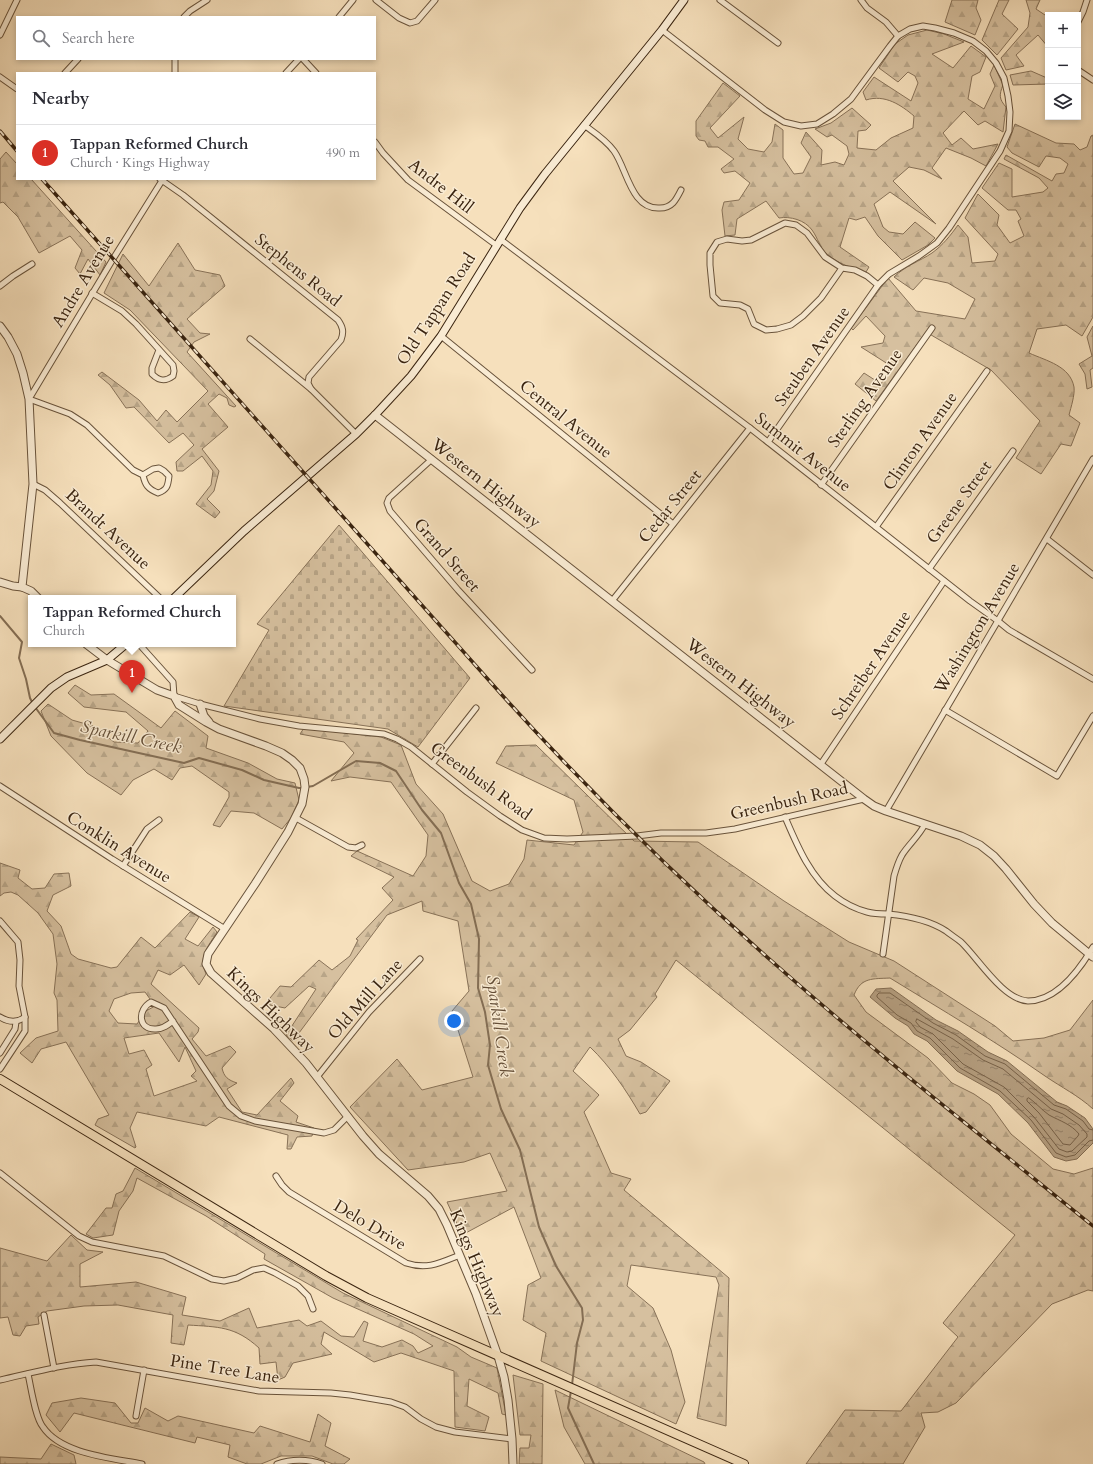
<!DOCTYPE html>
<meta charset="utf-8">
<style>
body{margin:0;font-family:Cardo,serif;background:#f2f2f3;color:#2b2b33}
.controls{position:absolute;right:12px;top:12px;display:grid;overflow:hidden;border-radius:0px;box-shadow:0 2px 6px #0003}
.controls button{width:36px;height:36px;display:grid;place-items:center;padding:0;border:0;border-bottom:1px solid #e1e1e2;background:#fff;color:#2b2b33;font:20px sans-serif}
.you{position:absolute;left:454px;top:1021px;width:14px;height:14px;margin:-10px;border:3px solid #fff;border-radius:50%;background:#1a73e8;box-shadow:0 0 0 6px #1a73e833}
.badge{display:grid;place-items:center;width:26px;height:26px;border-radius:50%;background:#d93025;color:#fff;font-size:13px;font-weight:700}
.pin{position:absolute;translate:-50% -33px;filter:drop-shadow(0 1px 2px #0008)}
.pin::after{content:'';position:absolute;top:21px;width:14px;height:12px;background:inherit;clip-path:polygon(0 0,100% 0,50% 100%)}
.popup{position:absolute;left:28px;top:595px;width:208px;height:52px;box-sizing:border-box;display:grid;place-content:center;border-radius:0px;background:#fff;filter:drop-shadow(0 1px 3px #0005);font-size:13px;white-space:nowrap;color:#7c7c81}
.popup b{font-size:15px;color:#2b2b33}
.popup::after{content:'';position:absolute;left:50%;top:100%;margin-left:-8px;border:8px solid transparent;border-top-color:#fff}
.list{margin:0;padding:0;list-style:none}
h2{display:flex;justify-content:space-between;align-items:center;height:52px;margin:0;padding:0 16px;font-size:17px}
h2 small{font-size:13px;font-weight:400;color:#7c7c81}
.list li{display:grid;grid-template-columns:26px 1fr auto;gap:12px;align-items:center;box-sizing:border-box;height:56px;padding:0 16px;border-top:1px solid #e1e1e2}
.list b{display:block;font-size:15px;white-space:nowrap}
.list p{margin:0;font-size:13px;white-space:nowrap;color:#7c7c81}
.list em{font-size:13px;font-style:normal;color:#7c7c81}
.icon{flex:none;width:22px;height:22px;fill:none;stroke:currentColor;stroke-width:2;stroke-linecap:round;stroke-linejoin:round}
.map{position:relative;flex:none;width:1093px;height:1464px;overflow:hidden}
.search{position:absolute;background:#fff;box-shadow:0 2px 6px #0003;left:16px;top:16px;width:360px;height:44px;display:flex;align-items:center;gap:10px;box-sizing:border-box;padding:0 14px;border-radius:0px;color:#7c7c81;font-size:15px}
.panel{position:absolute;background:#fff;box-shadow:0 2px 6px #0003;left:16px;top:72px;width:360px;height:108px;border-radius:0px}
.map>svg:first-child{display:block}
.forest{fill:url(#forest-firs);stroke:#887258;fill-rule:evenodd}
.cemetery{fill:url(#cemetery-stones);stroke:#887258}
.water{fill:url(#water-ripples);stroke:#846e54}
.lines{fill:none;stroke-linecap:round;stroke-linejoin:round}
.shore{stroke:#786249;stroke-width:1}
.stream{stroke:#846e54;stroke-width:2}
.minor-casing{stroke:#69533b;stroke-width:7}
.tertiary-casing{stroke:#69533b;stroke-width:9}
.secondary-casing{stroke:#3a2410;stroke-width:9}
.primary-casing{stroke:#3a2410;stroke-width:10}
.minor{stroke:#f9ebd3;stroke-width:5}
.tertiary{stroke:#f9ebd3;stroke-width:7}
.secondary{stroke:#f9ebd3;stroke-width:7}
.primary{stroke:#f6e0bc;stroke-width:8}
.rail-casing{stroke:#3a2410;stroke-width:3.5}
.rail{stroke:#f9ebd3;stroke-width:2;stroke-dasharray:6;stroke-linecap:butt}
.labels{text-anchor:middle;dominant-baseline:central;stroke-width:3;stroke-linejoin:round;paint-order:stroke}
.street-label{font-size:17px;fill:#3a2410;stroke:#f9ebd3}
.water-label{font-size:18px;font-style:italic;fill:#654f38;stroke:#f9ebd3}
</style>
<div class="map">
<svg width="1093" height="1464" viewBox="0 0 1093 1464">
<defs>
<pattern id="forest-firs" width="22" height="20" patternUnits="userSpaceOnUse"><rect width="22" height="20" fill="#d6c09f"/><path d="M5 1l3.5 6h-7zM16 11l3.5 6h-7z" fill="#b8a588"/></pattern>
<pattern id="cemetery-stones" width="16" height="16" patternUnits="userSpaceOnUse"><rect width="16" height="16" fill="#d6c09f"/><path d="M2 7V4a2 2 0 0 1 4 0v3zM10 15v-3a2 2 0 0 1 4 0v3z" fill="#b8a588"/></pattern>
<pattern id="water-ripples" width="26" height="14" patternUnits="userSpaceOnUse"><rect width="26" height="14" fill="#b6a082"/><path d="M2 4q2-2 4 0t4 0M15 11q2-2 4 0t4 0" fill="none" stroke="#958269"/></pattern>
</defs>
<rect width="100%" height="100%" fill="#f6e0bc"/>
<filter id="stains"><feTurbulence type="fractalNoise" baseFrequency=".005" numOctaves="4"/><feColorMatrix values="0 0 0 0 .2 0 0 0 0 .09 0 0 0 0 .02 0 0 0 .5 -.17"/></filter>
<radialGradient id="worn" r=".72"><stop offset=".6" stop-color="#630" stop-opacity="0"/><stop offset="1" stop-color="#630" stop-opacity=".3"/></radialGradient>
<g class="forest">
<polygon points="952,0 978,0 976,8 981,20 975,35 945,22"/>
<polygon points="999,0 1009,0 1002,14 1018,29 997,55 982,40"/>
<polygon points="1026,0 1040,0 1036,9 1048,17 1048,47 1038,35 1016,55 1024,66 1006,70 1001,58 1028,27 1030,13"/>
<path d="M 927,30 L 944,34 L 964,42 L 932,54 L 953,68 L 971,46 L 986,57 L 980,72 L 972,76 L 968,99 L 984,109 L 995,86 L 990,74 L 994,65 L 1003,85 C 999,95 999,99 1006,107 L 1003,132 L 985,121 L 978,125 L 964,111 L 943,133 L 952,145 L 961,138 L 973,149 L 998,144 L 986,166 L 971,158 L 946,148 L 932,168 L 942,179 L 924,170 L 909,167 L 893,181 L 936,224 L 890,192 L 874,204 L 883,227 L 889,232 L 903,234 L 915,222 L 935,238 L 928,245 L 902,260 L 878,236 L 865,217 L 856,220 L 849,218 L 840,247 L 869,267 L 866,272 C 852,268 838,264 827,254 C 819,247 818,238 812,230 C 805,220 790,216 779,218 L 766,201 L 737,219 L 735,235 L 725,236 L 722,210 L 724,202 L 739,200 L 750,183 L 735,171 L 724,173 L 721,169 L 734,159 L 718,147 L 708,147 L 705,141 L 699,140 L 696,136 L 696,121 L 723,83 L 740,96 L 710,128 L 718,138 L 744,117 L 738,139 L 748,149 L 764,152 L 772,142 L 775,124 L 783,130 L 783,158 L 794,174 L 803,173 L 811,157 L 801,143 L 806,132 L 822,150 L 821,165 L 835,162 L 844,165 L 849,154 L 847,146 L 832,135 L 827,137 L 815,129 L 831,123 L 852,108 L 871,125 L 866,130 L 858,131 L 857,148 L 876,150 L 891,138 L 913,128 L 914,116 C 901,105 885,94 866,100 L 863,92 L 874,77 L 911,101 L 918,83 L 915,76 L 908,72 L 898,82 L 879,68 L 895,44 L 908,35 Z"/>
<polygon points="1031,71 1047,78 1048,77 1048,84 1013,85 1010,75"/>
<path d="M 1015,124 L 1056,143 L 1074,144 L 1080,150 L 1087,147 L 1091,136 L 1093,135 L 1093,317 L 1082,336 L 1066,325 L 1037,329 L 1029,353 C 1047,361 1070,366 1074,387 C 1075,395 1071,407 1069,415 L 1080,423 L 1071,446 L 1061,444 L 1041,474 L 1016,458 L 1040,421 L 991,370 L 926,332 L 876,401 L 855,384 L 864,373 L 881,384 L 891,366 L 861,347 L 883,343 L 885,336 L 866,316 L 853,330 L 851,328 L 888,278 L 916,311 L 965,319 L 975,299 L 948,283 L 924,278 L 913,290 L 894,277 C 905,266 920,261 932,253 C 943,245 950,236 958,225 L 968,237 L 972,263 L 995,261 L 998,254 L 965,218 L 978,194 L 999,215 L 997,225 L 1010,243 L 1024,236 L 1018,221 L 1021,219 L 1016,210 L 1008,210 L 982,188 L 999,163 L 1012,169 L 1012,197 L 1043,192 L 1048,188 L 1039,178 L 1004,159 L 1006,155 L 1052,181 L 1056,174 L 1064,173 L 1068,164 L 1060,158 L 1046,156 L 1039,167 L 1012,153 L 1007,147 Z"/>
<polygon points="6,152 17,164 17,179 31,179 106,262 100,275 88,259 80,274 75,268 82,250 70,236 39,253 18,217 3,202 0,203 0,159"/>
<polygon points="178,243 195,270 220,275 225,286 187,319 200,333 210,334 194,342 187,352 236,406 234,407 229,405 227,398 219,394 208,404 228,427 202,449 219,471 214,491 207,499 220,512 215,518 196,504 211,485 213,471 202,456 183,471 177,471 176,462 194,445 183,433 169,443 134,407 126,408 110,385 98,375 102,372 139,400 157,421 166,410 177,422 208,391 130,310 104,293 123,254 149,286"/>
<polygon points="1093,326 1093,368 1090,370 1092,387 1087,389 1085,374 1079,364 1092,356 1087,337"/>
<polygon points="75,685 91,695 114,694 161,728 175,711 208,736 206,748 248,763 277,779 295,783 299,800 291,818 282,829 254,813 231,811 220,827 213,825 229,797 229,792 192,766 180,768 172,780 154,769 133,780 121,795 87,773 51,736 41,711 48,704 72,720 93,726 114,742 138,743 148,731 126,712 84,707 68,693"/>
<path d="M 304,728 L 381,737 L 401,745 L 416,784 L 443,814 L 472,881 L 490,891 L 509,884 L 524,859 L 527,840 L 574,845 L 583,832 L 574,800 L 496,763 L 506,746 L 536,745 L 634,841 L 698,842 L 784,901 L 849,942 L 894,961 L 995,1026 L 1013,1041 L 1044,1038 L 1070,1030 L 1093,1000 L 1093,1109 C 1079,1096 1061,1087 1045,1076 C 995,1041 942,1010 890,978 C 873,979 861,977 854,995 L 866,1012 L 928,1058 L 952,1083 L 974,1094 L 990,1105 L 1011,1134 L 1053,1169 L 1074,1174 L 1093,1168 L 1093,1291 L 1088,1290 L 1052,1304 L 956,1403 L 938,1412 L 921,1413 L 925,1427 L 903,1464 L 806,1464 L 845,1410 L 901,1411 L 958,1337 L 943,1323 L 1015,1235 L 676,960 L 655,994 L 657,997 L 630,1030 L 618,1039 L 626,1056 L 641,1062 L 670,1081 L 646,1112 L 640,1114 C 626,1090 610,1066 590,1047 L 573,1071 L 599,1095 L 584,1112 L 611,1173 L 631,1179 L 624,1190 L 729,1278 L 726,1426 L 697,1418 L 719,1285 L 716,1277 L 631,1265 L 627,1286 L 653,1308 L 671,1350 L 685,1402 L 676,1424 L 541,1361 L 546,1333 L 523,1320 L 528,1285 L 541,1278 L 514,1207 L 462,1235 L 447,1202 L 507,1191 L 490,1153 L 464,1162 L 408,1170 L 350,1107 L 397,1059 L 422,1090 L 473,1077 L 452,1011 L 469,991 L 458,921 L 423,911 L 422,901 L 387,915 L 293,1041 L 286,1035 L 316,989 L 309,986 L 285,1008 L 265,1004 L 280,986 L 291,987 L 319,960 L 332,970 L 350,956 L 358,940 L 356,939 L 393,900 L 382,888 L 394,877 L 351,856 L 357,851 L 413,876 L 426,856 L 428,835 L 391,782 L 350,777 L 331,781 L 354,753 L 344,742 L 300,734 Z"/>
<path d="M 0,863 L 20,870 L 18,878 L 32,889 L 45,888 L 54,874 L 69,873 L 71,886 L 53,895 L 47,911 L 61,926 L 71,954 L 78,959 L 111,968 L 117,967 L 141,937 L 155,948 L 190,912 L 199,917 L 185,939 L 198,946 L 213,927 L 217,932 C 208,947 198,956 206,974 L 199,985 L 184,965 L 170,975 L 158,970 L 151,984 L 199,1028 L 198,1032 L 192,1039 L 206,1056 L 230,1046 L 236,1052 L 222,1068 C 224,1077 228,1080 237,1083 L 227,1089 L 242,1112 L 257,1115 L 291,1078 L 294,1083 L 280,1101 L 298,1116 L 296,1122 L 314,1128 L 312,1136 L 297,1137 L 291,1149 L 287,1149 L 288,1135 L 219,1117 L 206,1126 L 137,1112 L 130,1128 L 136,1147 L 135,1148 L 95,1125 L 98,1119 L 109,1115 L 66,1042 L 41,1049 L 32,1063 L 20,1053 L 36,1038 L 58,1031 L 57,1000 L 54,993 L 57,964 L 53,934 L 38,913 L 18,895 L 11,892 L 4,893 L 0,896 ZM 145,992 L 155,1006 L 146,1011 L 137,1024 L 118,1023 L 109,1011 L 114,999 L 131,993 ZM 159,1033 L 179,1062 L 185,1047 L 196,1071 L 191,1076 L 197,1081 L 154,1096 L 146,1069 L 152,1065 L 144,1050 L 129,1054 L 124,1038 Z"/>
<path d="M 135,1168 L 343,1293 L 457,1347 L 471,1357 L 497,1368 L 506,1415 L 502,1414 L 498,1393 L 469,1379 L 467,1406 L 489,1417 L 485,1431 L 455,1427 L 454,1371 L 401,1353 L 374,1362 L 324,1332 L 321,1344 L 332,1354 L 293,1363 L 285,1377 L 278,1380 L 276,1362 L 260,1364 L 259,1348 C 235,1326 218,1327 188,1325 L 184,1345 L 171,1343 L 173,1315 L 118,1305 L 84,1306 L 47,1311 L 38,1317 L 39,1324 L 26,1326 L 20,1336 L 13,1335 L 8,1317 L 0,1318 L 0,1248 L 47,1261 L 71,1235 L 87,1250 L 103,1252 L 80,1264 L 80,1287 L 136,1282 L 186,1297 L 182,1315 L 220,1321 L 249,1308 L 257,1328 L 299,1320 L 307,1326 L 321,1321 L 341,1336 L 354,1337 L 364,1321 L 368,1323 L 363,1341 L 382,1347 L 402,1340 L 413,1346 L 418,1353 L 433,1346 L 414,1334 L 333,1298 L 264,1259 L 265,1254 L 206,1216 L 137,1178 L 133,1191 L 119,1211 L 113,1235 L 93,1238 L 86,1234 L 106,1208 L 112,1208 L 116,1194 L 123,1191 Z"/>
<polygon points="513,1375 543,1384 542,1464 519,1464 520,1448 529,1448 531,1435 520,1435"/>
<polygon points="555,1390 704,1462 705,1464 585,1464 564,1427"/>
<polygon points="81,1398 115,1403 131,1423 138,1423 145,1408 168,1421 178,1416 254,1433 260,1426 310,1442 318,1414 331,1423 325,1446 350,1459 344,1464 333,1464 312,1456 281,1456 261,1464 247,1464 228,1457 230,1445 197,1437 195,1443 74,1413 60,1432 46,1415 52,1403"/>
<polygon points="51,1444 74,1455 76,1464 0,1464 0,1457 41,1459"/>
</g>
<polygon class="cemetery" points="339,525 470,678 418,747 388,729 224,706 269,630 257,624"/>
<polygon class="water" points="891,988 936,1020 958,1031 988,1052 1007,1061 1057,1102 1067,1106 1085,1118 1093,1129 1093,1143 1077,1159 1066,1161 1054,1157 1028,1123 998,1094 957,1071 927,1041 914,1034 908,1026 895,1018 870,997 876,989"/>
<g class="lines">
<g class="shore">
<polygon points="917,1019 953,1039 983,1060 1003,1069 1051,1109 1063,1114 1079,1125 1087,1134 1087,1137 1072,1151 1067,1152 1059,1149 1034,1117 1004,1087 963,1064 933,1034 920,1027 916,1022"/>
<path d="M 1029,1098 C 1036,1103 1042,1110 1049,1115 C 1060,1121 1071,1124 1079,1134 L 1078,1136 L 1070,1145 L 1063,1144 L 1039,1113 L 1027,1101 L 1027,1099 Z"/>
<polyline points="1093,1130 1089,1129 1083,1121 1066,1109 1054,1105 1005,1064 985,1056 956,1035 933,1023 890,993 879,993 877,995 877,997 897,1015 911,1023 917,1031 930,1038 960,1068 1000,1091 1031,1120 1056,1153 1066,1157 1075,1155 1089,1141 1093,1140"/>
</g>
<g class="stream">
<polyline points="0,616 22,642 19,658 26,679 30,698 33,704"/>
<polyline points="35,707 54,733 80,740 184,763 199,758 242,770 264,780 299,788 303,788"/>
<polyline points="307,787 313,786 356,761 380,763 396,771 422,810 441,833 459,883 471,904 479,939 478,988 485,1012 490,1045 488,1065 501,1109 520,1150 539,1227 556,1266 582,1308 583,1320 577,1343 572,1385"/>
<polyline points="571,1391 568,1408 594,1464"/>
</g>
<defs>
<g id="minor">
<polyline points="376,0 399,18 410,23 417,21 435,0"/>
<polyline points="720,0 778,43"/>
<polyline points="861,0 867,8 886,22 898,36"/>
<polyline points="184,17 190,11 207,0"/>
<polyline points="339,17 353,0"/>
<polyline points="1078,22 1083,12 1087,0"/>
<polyline points="662,30 765,110 784,122 801,126 817,124 833,114 851,99 890,46 898,36 910,29 923,26 935,28 954,33 973,41 986,51 996,63 1004,78 1008,96 1010,112 1009,131 1000,151 949,228 937,243 919,256 889,274 878,285 768,442"/>
<polyline points="0,35 17,0"/>
<polyline points="303,59 316,73"/>
<polyline points="1078,70 1093,80"/>
<polyline points="65,73 78,59"/>
<polyline points="175,73 175,59"/>
<polyline points="286,73 299,59"/>
<polyline points="0,77 17,89"/>
<path d="M 584,125 C 595,133 606,140 614,151 C 627,169 631,210 660,208 C 672,208 676,200 681,190"/>
<polyline points="375,142 383,153 408,180 496,245"/>
<path d="M 160,179 L 183,195 L 338,320 C 343,327 344,332 341,340 L 309,377 L 308,383 L 311,389 L 356,434"/>
<polyline points="500,239 750,428 970,601 998,621 1009,630 1093,679"/>
<polyline points="842,268 821,298 803,316 791,325 777,329 766,330 754,324 748,309 740,305 720,303 713,296 710,265 710,253 717,242 727,239 742,241 751,240 785,223 796,225 807,233 825,257 842,268 855,270 867,276 878,285"/>
<polyline points="0,286 13,276 32,264"/>
<path d="M 92,293 L 122,311 L 136,324 L 173,365 L 174,371 L 173,376 C 165,382 159,381 152,374 L 152,368 L 159,350"/>
<polyline points="441,336 673,524"/>
<polyline points="250,339 311,389"/>
<polyline points="432,459 389,498 387,503 390,511 458,590 532,670"/>
<path d="M 159,468 L 164,471 L 169,476 C 168,486 167,490 158,493 C 148,489 145,485 143,475 L 153,469 Z"/>
<polyline points="143,475 133,470 87,425 70,414 29,399 113,259 163,179"/>
<polyline points="33,484 45,490 60,503 160,598"/>
<polyline points="821,485 932,328"/>
<polyline points="876,527 987,371"/>
<polyline points="1047,539 1093,575"/>
<polyline points="929,569 1013,451"/>
<polyline points="612,601 750,428"/>
<polyline points="139,644 173,682 174,696 200,704 260,719 299,726 384,734 397,739 411,747 467,792 500,816 522,830 544,838 567,839 637,836 661,833 706,833 735,829 864,799"/>
<polyline points="945,710 1057,776 1093,716"/>
<polyline points="432,764 476,708"/>
<polyline points="821,764 944,581"/>
<polyline points="0,786 112,859 225,929"/>
<polyline points="886,811 1093,459"/>
<path d="M 785,817 C 797,845 810,877 835,896 C 844,903 856,909 867,912 C 874,914 882,914 888,914 C 909,916 929,920 946,931 C 951,935 956,938 961,942 C 978,958 1003,1000 1028,1001 C 1057,1001 1080,969 1093,947"/>
<polyline points="296,818 348,847 356,848 362,845"/>
<polyline points="123,866 147,829 159,820"/>
<polyline points="0,921 18,942 20,960 19,986 25,1017 25,1031 0,1069"/>
<path d="M 883,954 L 894,876 C 896,869 898,862 902,855 C 909,844 919,836 925,824"/>
<path d="M 0,1017 C 8,1022 17,1023 25,1017"/>
<path d="M 173,1021 C 168,1025 163,1029 156,1029 C 138,1030 137,1010 151,1002 L 164,1008 L 229,1106 L 241,1116 L 255,1121 L 324,1133 L 334,1130 L 348,1116"/>
<polyline points="0,1053 15,1029 16,1022"/>
<polyline points="317,1077 369,1012 420,959"/>
<polyline points="0,1173 79,1236 92,1242 164,1256 212,1279 224,1281 237,1278 253,1270 264,1268 275,1273 298,1286 308,1296 313,1309"/>
<path d="M 276,1176 L 282,1185 L 289,1192 L 406,1263 C 427,1270 440,1263 460,1255"/>
<polyline points="44,1315 54,1368"/>
<path d="M 28,1374 C 31,1387 35,1417 43,1427 C 61,1454 111,1458 142,1464"/>
<path d="M 0,1380 C 32,1373 63,1364 96,1362 L 259,1391 L 331,1393 L 350,1395 L 391,1402 L 405,1407 L 421,1419 L 436,1427 L 455,1432 L 512,1439"/>
<polyline points="136,1416 144,1370"/>
<path d="M 277,1464 C 291,1459 308,1459 322,1464"/>
</g>
<g id="tertiary">
<polyline points="0,326 8,337 17,354 23,373 29,399 33,484 22,587 31,591 38,598"/>
<polyline points="375,415 864,799 874,806 886,811 961,836 980,845 994,856 1006,869 1034,904 1052,923 1093,957"/>
<polyline points="0,582 13,586 22,587"/>
<polyline points="86,644 107,660 157,690 174,696 179,705 206,722 219,729 266,746 282,753 292,760 300,768 304,779 305,787 302,804 288,832 255,884 208,954 206,964 211,973 274,1029 306,1063 363,1136 379,1154 428,1196 439,1209 447,1225 476,1294 498,1356 504,1377 508,1400 512,1439 513,1464"/>
<polyline points="200,704 204,716 209,722"/>
</g>
<g id="secondary">
<polyline points="174,598 244,531 356,434 375,415 411,376 441,336 520,208 545,174 662,30 684,0"/>
<polyline points="0,739 51,688 67,677 107,660 126,644"/>
</g>
<polyline id="primary" points="0,1079 326,1276 367,1298 744,1464"/>
</defs>
<use href="#minor" class="minor-casing"/>
<use href="#tertiary" class="tertiary-casing"/>
<use href="#secondary" class="secondary-casing"/>
<use href="#primary" class="primary-casing"/>
<use href="#minor" class="minor"/>
<use href="#tertiary" class="tertiary"/>
<use href="#secondary" class="secondary"/>
<use href="#primary" class="primary"/>
<defs>
<g id="rail">
<polyline points="0,131 17,151"/>
<path d="M 42,179 L 502,695 C 588,790 679,880 775,964 C 878,1055 987,1140 1093,1226"/>
</g>
</defs>
<use href="#rail" class="rail-casing"/>
<use href="#rail" class="rail"/>
</g>
<g class="labels">
<g class="street-label">
<text transform="translate(441 186) rotate(38)">Andre Hill</text>
<text transform="translate(298 270) rotate(39)">Stephens Road</text>
<text transform="translate(83 281) rotate(-59)">Andre Avenue</text>
<text transform="translate(436 309) rotate(-57)">Old Tappan Road</text>
<text transform="translate(812 356) rotate(-55)">Steuben Avenue</text>
<text transform="translate(865 398) rotate(-55)">Sterling Avenue</text>
<text transform="translate(566 419) rotate(39)">Central Avenue</text>
<text transform="translate(920 441) rotate(-55)">Clinton Avenue</text>
<text transform="translate(803 452) rotate(38)">Summit Avenue</text>
<text transform="translate(486 483) rotate(38)">Western Highway</text>
<text transform="translate(959 502) rotate(-54)">Greene Street</text>
<text transform="translate(670 506) rotate(-51)">Cedar Street</text>
<text transform="translate(108 529) rotate(43)">Brandt Avenue</text>
<text transform="translate(447 555) rotate(49)">Grand Street</text>
<text transform="translate(977 628) rotate(-59)">Washington Avenue</text>
<text transform="translate(871 665) rotate(-56)">Schreiber Avenue</text>
<text transform="translate(741 683) rotate(38)">Western Highway</text>
<text transform="translate(481 781) rotate(36)">Greenbush Road</text>
<text transform="translate(789 801) rotate(-13)">Greenbush Road</text>
<text transform="translate(119 847) rotate(32)">Conklin Avenue</text>
<text transform="translate(365 999) rotate(-48)">Old Mill Lane</text>
<text transform="translate(271 1010) rotate(44)">Kings Highway</text>
<text transform="translate(370 1225) rotate(31)">Delo Drive</text>
<text transform="translate(477 1263) rotate(67)">Kings Highway</text>
<text transform="translate(225 1369) rotate(9)">Pine Tree Lane</text>
</g>
<g class="water-label">
<text transform="translate(131 737) rotate(12)">Sparkill Creek</text>
<text transform="translate(499 1026) rotate(82)">Sparkill Creek</text>
</g>
</g>
<rect width="100%" height="100%" filter="url(#stains)"/>
<rect width="100%" height="100%" fill="url(#worn)"/>
</svg>
<div class="controls">
<button>+</button>
<button>−</button>
<button><svg class="icon" aria-label="layers" viewBox="0 0 24 24"><path d="M12 4l9 5-9 5-9-5zM3 14l9 5 9-5"/></svg></button>
</div>
<div class="you"></div>
<div class="pin badge" style="left:132px;top:693px">1</div>
<div class="popup"><b>Tappan Reformed Church</b>Church</div>
<div class="search"><svg class="icon" aria-label="search" viewBox="0 0 24 24"><circle cx="10" cy="10" r="6"/><path d="M15 15l6 6"/></svg>Search here</div>
<section class="panel">
<h2>Nearby<small></small></h2>
<ul class="list">
<li><span class="badge">1</span><div><b>Tappan Reformed Church</b><p>Church · Kings Highway</p></div><em>490 m</em></li>
</ul>
</section>
</div>
